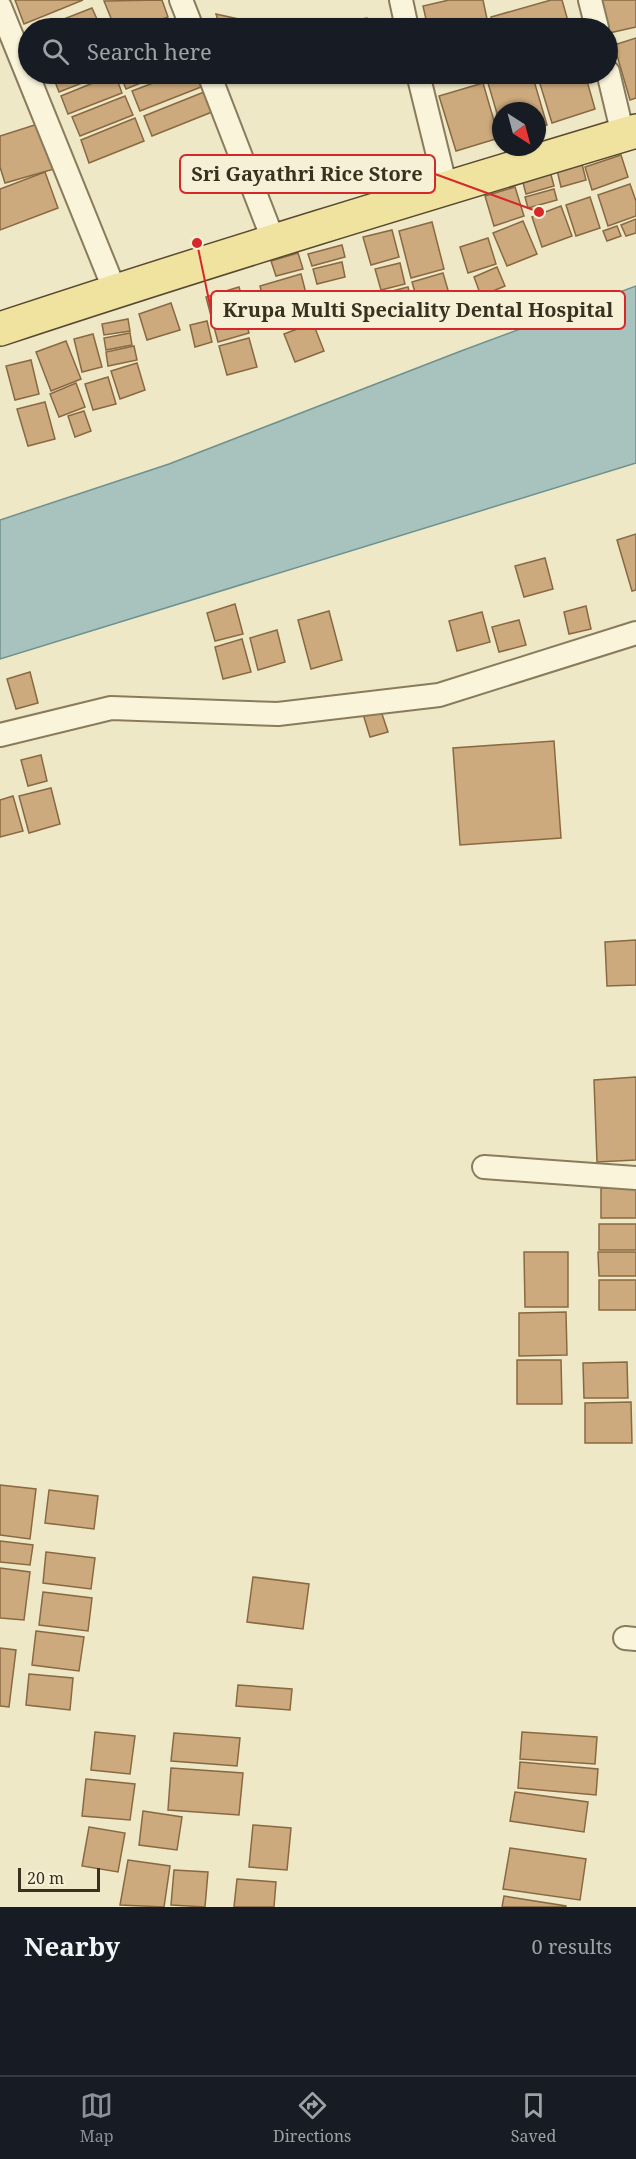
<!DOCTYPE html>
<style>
body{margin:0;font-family:"Noto Serif",serif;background:#242831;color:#f1f3f6}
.compass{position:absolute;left:492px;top:102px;width:54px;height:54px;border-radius:50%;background:#171b24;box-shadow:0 2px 4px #0004;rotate:144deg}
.scale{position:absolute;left:18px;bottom:15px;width:82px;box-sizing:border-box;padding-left:6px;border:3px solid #3a3020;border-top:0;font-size:16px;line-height:21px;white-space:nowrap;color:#3a3020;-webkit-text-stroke:4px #f6f1d6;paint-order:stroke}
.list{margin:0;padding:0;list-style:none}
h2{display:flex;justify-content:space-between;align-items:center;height:78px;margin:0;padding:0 24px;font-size:26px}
h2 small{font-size:20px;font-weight:400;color:#9ea1a6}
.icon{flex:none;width:33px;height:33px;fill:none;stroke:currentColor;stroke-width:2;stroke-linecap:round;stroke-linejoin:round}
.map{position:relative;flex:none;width:636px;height:1907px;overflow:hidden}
.search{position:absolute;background:#171b24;box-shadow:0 2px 4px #0004;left:18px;right:18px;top:18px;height:66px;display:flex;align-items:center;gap:15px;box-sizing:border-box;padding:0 21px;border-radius:33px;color:#9ea1a6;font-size:22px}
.sheet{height:168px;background:#171b24}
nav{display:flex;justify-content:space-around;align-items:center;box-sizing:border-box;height:84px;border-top:2px solid #363941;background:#171b24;font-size:16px;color:#9ea1a6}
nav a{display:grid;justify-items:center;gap:3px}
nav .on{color:#8c9099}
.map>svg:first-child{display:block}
.water{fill:#a8c2be;stroke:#6e918d;stroke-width:1.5}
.building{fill:#ccaa7d;stroke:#896942;stroke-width:1.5}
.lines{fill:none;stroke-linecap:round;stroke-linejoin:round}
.street-casing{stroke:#8a7b5c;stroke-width:26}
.primary-casing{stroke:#584930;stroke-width:36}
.street{stroke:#f9f4da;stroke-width:22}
.primary{stroke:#f0e39f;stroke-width:33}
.leader{fill:none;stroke:#d62828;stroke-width:2}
.callout-dot{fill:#d62828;stroke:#f6f1d6;stroke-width:2}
.callout{fill:#f6f1d6;stroke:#d62828;stroke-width:2}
.callout-label{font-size:20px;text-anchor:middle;font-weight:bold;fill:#3a3020}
</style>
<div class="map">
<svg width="636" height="1907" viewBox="0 0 636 1907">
<rect width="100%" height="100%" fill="#eee8c6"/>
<polygon class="water" points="636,286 636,463 0,659 0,520 169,464 461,351"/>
<g class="building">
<polygon points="15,0 83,0 24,24"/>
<polygon points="162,0 168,17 139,28 115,28 104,1"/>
<polygon points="449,0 483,0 487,19 446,28 428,28 423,6"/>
<polygon points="551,0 562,0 570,28 494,28 491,17"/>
<polygon points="601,0 636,0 636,27 609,33"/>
<polygon points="92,8 101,28 41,28"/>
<polygon points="216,14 279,28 220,28"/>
<polygon points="367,18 371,28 308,28"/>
<polygon points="636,38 636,98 630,100 614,45"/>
<polygon points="52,74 105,74 59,92"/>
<polygon points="115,74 122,93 68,114 61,96"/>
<polygon points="120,74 163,74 126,89"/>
<polygon points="177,74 196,74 201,87 140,111 132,91"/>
<polygon points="518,74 532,74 547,125 537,128 537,111 501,111 501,127 488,83"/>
<polygon points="537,74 585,74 595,109 552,123"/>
<polygon points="483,83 499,138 456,151 439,96"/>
<polygon points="204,92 212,112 152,136 144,116"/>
<polygon points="125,96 133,115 80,136 72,117"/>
<polygon points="135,118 144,141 89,163 81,140"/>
<polygon points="41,123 54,169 5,183 0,167 0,136"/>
<polygon points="621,155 628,177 592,190 585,167"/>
<polygon points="582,164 586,180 561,187 557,170"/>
<polygon points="550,171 554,186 526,194 522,179"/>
<polygon points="45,172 58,208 0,230 0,189"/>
<polygon points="630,184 636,201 636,216 608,226 598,195"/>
<polygon points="515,187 524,216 494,226 485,196"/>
<polygon points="554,189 557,200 528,208 525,197"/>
<polygon points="590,197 600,228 576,236 566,205"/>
<polygon points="561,206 572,236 542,247 532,217"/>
<polygon points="636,219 636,233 626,236 621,225"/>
<polygon points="523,221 537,254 507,266 493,233"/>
<polygon points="432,222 444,269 411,278 399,231"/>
<polygon points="617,226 621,236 607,241 603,231"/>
<polygon points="392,230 399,257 371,265 363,237"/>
<polygon points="488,238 496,264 468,273 460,247"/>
<polygon points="342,245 345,257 312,266 308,254"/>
<polygon points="298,253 303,269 276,276 271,261"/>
<polygon points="342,262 345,277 317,284 313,269"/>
<polygon points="400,263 405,284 381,290 375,269"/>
<polygon points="497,267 505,286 481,296 474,277"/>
<polygon points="443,273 450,297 419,306 412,282"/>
<polygon points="301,274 309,305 268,317 260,286"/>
<polygon points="239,287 246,310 212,320 206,297"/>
<polygon points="408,287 411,299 391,304 388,292"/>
<polygon points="171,303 180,330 147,340 139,314"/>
<polygon points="244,315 249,333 218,342 213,323"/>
<polygon points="128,319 130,331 104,335 102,324"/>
<polygon points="207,321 212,342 195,347 190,325"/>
<polygon points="313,323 324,351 295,362 284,334"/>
<polygon points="130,333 132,345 106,350 104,338"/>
<polygon points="93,334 102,367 82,372 74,339"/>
<polygon points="249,338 257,367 227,375 219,346"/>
<polygon points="66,341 81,379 51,391 36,352"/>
<polygon points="134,346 137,360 108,366 106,352"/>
<polygon points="31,360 39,394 15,400 6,366"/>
<polygon points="137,363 145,390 120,399 111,371"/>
<polygon points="108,377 116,404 93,410 85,384"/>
<polygon points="76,383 85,407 59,417 50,394"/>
<polygon points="45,402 55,439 28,446 17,409"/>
<polygon points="84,411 91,431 75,437 68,416"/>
<polygon points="636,534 636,590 632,591 617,540"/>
<polygon points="545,558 553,589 524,597 515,566"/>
<polygon points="235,604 243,634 215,641 207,613"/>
<polygon points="586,606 591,629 569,634 564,612"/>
<polygon points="329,611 342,660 311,669 298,620"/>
<polygon points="482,612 490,642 457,651 449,621"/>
<polygon points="519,620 526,645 499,652 492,627"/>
<polygon points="277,630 285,662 258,670 250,638"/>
<polygon points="242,639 251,672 223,679 215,647"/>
<polygon points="30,672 38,703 16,709 7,679"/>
<polygon points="380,708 388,732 370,737 363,714"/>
<polygon points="554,741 561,838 460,845 453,748"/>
<polygon points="41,755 47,781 28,786 21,760"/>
<polygon points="51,788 60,824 29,833 19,796"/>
<polygon points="13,796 23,831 0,837 0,800"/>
<polygon points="636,940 636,985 607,986 605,942"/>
<polygon points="636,1077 636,1160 597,1162 594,1080"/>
<rect x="601" y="1188" width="35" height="30"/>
<rect x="599" y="1224" width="37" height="26"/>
<polygon points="524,1252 568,1252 568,1307 525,1307"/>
<polygon points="598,1252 636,1252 636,1276 599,1276"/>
<rect x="599" y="1280" width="37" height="30"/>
<polygon points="566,1312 567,1355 519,1356 519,1313"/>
<polygon points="517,1360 561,1360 562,1404 517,1404"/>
<polygon points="627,1362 628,1398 584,1398 583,1363"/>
<polygon points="631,1402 632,1443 585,1443 585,1403"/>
<polygon points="0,1485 36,1489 30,1539 0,1535"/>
<polygon points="49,1490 98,1496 94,1529 45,1523"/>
<polygon points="0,1541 33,1545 30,1565 0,1562"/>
<polygon points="46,1552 95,1558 91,1589 43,1583"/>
<polygon points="0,1568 30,1572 24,1620 0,1618"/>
<polygon points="253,1577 309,1584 303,1629 247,1622"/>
<polygon points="43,1592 92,1598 88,1631 39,1625"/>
<polygon points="36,1631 84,1637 79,1671 32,1665"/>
<polygon points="0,1648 16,1650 9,1707 0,1706"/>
<polygon points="29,1674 73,1678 70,1710 26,1705"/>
<polygon points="238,1685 292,1689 290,1710 236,1706"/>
<polygon points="95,1732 135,1736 130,1774 91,1770"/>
<polygon points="522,1732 597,1737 595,1764 520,1759"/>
<polygon points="174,1733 240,1738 237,1766 171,1761"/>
<polygon points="520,1762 598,1769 596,1795 518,1788"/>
<polygon points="171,1768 243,1773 239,1815 168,1810"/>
<polygon points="86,1779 135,1784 130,1820 82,1816"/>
<polygon points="515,1792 588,1802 584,1832 510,1821"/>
<polygon points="143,1811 182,1817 177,1850 139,1845"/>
<polygon points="253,1825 291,1828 287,1870 249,1867"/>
<polygon points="89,1827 125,1833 118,1872 82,1866"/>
<polygon points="510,1848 586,1859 580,1900 503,1889"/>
<polygon points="128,1860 170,1866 164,1907 120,1905"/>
<polygon points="174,1870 208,1872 205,1907 171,1905"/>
<polygon points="237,1879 276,1882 274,1907 234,1907"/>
<polygon points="504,1896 566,1906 566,1907 502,1907"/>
</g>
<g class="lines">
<defs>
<g id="street">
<polyline points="181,0 192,28"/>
<polyline points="401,0 407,28"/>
<polyline points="590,0 597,28"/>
<polyline points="0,7 115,291"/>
<polyline points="608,72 623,135"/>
<polyline points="209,74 274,242"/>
<polyline points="418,74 446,188"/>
<polyline points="0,735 111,708 278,714 439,695 636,633"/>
<polyline points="484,1167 636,1178"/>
<polyline points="625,1638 636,1639"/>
</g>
<path id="primary" d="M 0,329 C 211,259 423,195 636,131"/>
</defs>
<use href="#street" class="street-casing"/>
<use href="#primary" class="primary-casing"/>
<use href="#street" class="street"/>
<use href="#primary" class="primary"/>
</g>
<path class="leader" d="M539 212L435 174M197 243L211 310"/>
<g class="callout-dot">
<circle cx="539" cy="212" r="6"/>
<circle cx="197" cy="243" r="6"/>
</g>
<g class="callout">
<rect x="180" y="155" width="255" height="38" rx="6"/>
<rect x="211" y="291" width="414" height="38" rx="6"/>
</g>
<g class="callout-label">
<text x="307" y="181">Sri Gayathri Rice Store</text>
<text x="418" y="317">Krupa Multi Speciality Dental Hospital</text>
</g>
</svg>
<svg class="compass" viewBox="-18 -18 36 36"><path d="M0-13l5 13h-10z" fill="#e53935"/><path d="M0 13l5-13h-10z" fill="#9ea1a6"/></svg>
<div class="scale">20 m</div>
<div class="search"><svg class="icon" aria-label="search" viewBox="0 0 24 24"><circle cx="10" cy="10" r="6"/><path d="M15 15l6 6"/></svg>Search here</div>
</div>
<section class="sheet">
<h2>Nearby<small>0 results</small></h2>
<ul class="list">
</ul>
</section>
<nav>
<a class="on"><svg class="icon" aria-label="map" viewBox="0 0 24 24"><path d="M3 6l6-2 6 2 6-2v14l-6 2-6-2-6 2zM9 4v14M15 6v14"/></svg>Map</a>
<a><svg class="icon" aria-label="directions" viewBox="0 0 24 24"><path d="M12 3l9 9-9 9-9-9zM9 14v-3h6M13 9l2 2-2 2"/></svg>Directions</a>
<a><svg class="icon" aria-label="saved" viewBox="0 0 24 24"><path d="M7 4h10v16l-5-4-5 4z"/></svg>Saved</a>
</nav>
